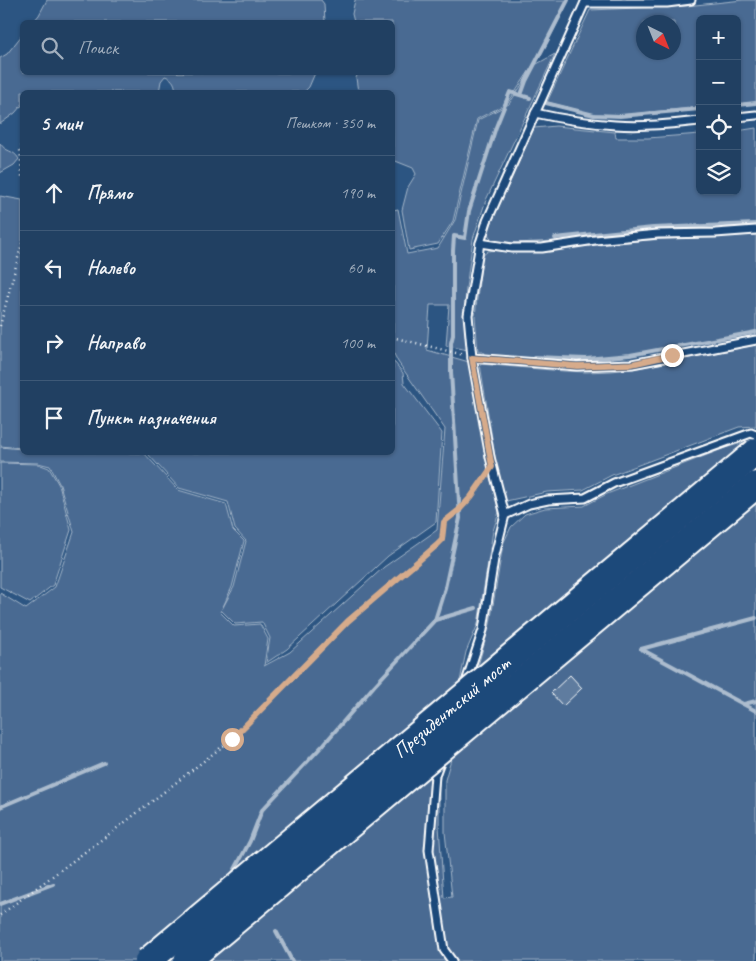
<!DOCTYPE html>
<html lang="ru">
<meta charset="utf-8">
<style>
body{margin:0;font-family:Caveat,sans-serif;background:#294768;color:#f1f3f6}
.controls{position:absolute;right:15px;top:15px;display:grid;overflow:hidden;border-radius:8px;box-shadow:0 1px 4px #0004}
.controls button{width:45px;height:45px;display:grid;place-items:center;padding:0;border:0;border-bottom:1px solid #3e5977;background:#214062;color:#f1f3f6;font:25px sans-serif}
.compass{position:absolute;left:636px;top:15px;width:45px;height:45px;border-radius:50%;background:#214062;box-shadow:0 1px 4px #0004;rotate:137deg}
.stop{position:absolute;width:15px;height:15px;margin:-11px;border:4px solid #d6ab8b;border-radius:50%;background:#fff}
.stop.end{background:#d6ab8b;border-color:#fff;box-shadow:0 1px 5px #0008}
.list{margin:0;padding:0;list-style:none}
h2{display:flex;justify-content:space-between;align-items:center;height:65px;margin:0;padding:0 20px;font-size:21px}
h2 small{font-size:16px;font-weight:400;color:#a2afbe}
.list li{display:grid;grid-template-columns:32px 1fr auto;gap:15px;align-items:center;box-sizing:border-box;height:75px;padding:0 20px;border-top:1px solid #3e5977}
.list b{display:block;font-size:19px;white-space:nowrap}
.list em{font-size:16px;font-style:normal;color:#a2afbe}
.icon{flex:none;width:28px;height:28px;fill:none;stroke:currentColor;stroke-width:2;stroke-linecap:round;stroke-linejoin:round}
.map{position:relative;flex:none;width:756px;height:961px;overflow:hidden}
.search{position:absolute;background:#214062;box-shadow:0 1px 4px #0004;left:20px;top:20px;width:375px;height:55px;display:flex;align-items:center;gap:12px;box-sizing:border-box;padding:0 18px;border-radius:8px;color:#a2afbe;font-size:19px}
.panel{position:absolute;background:#214062;box-shadow:0 1px 4px #0004;left:20px;top:90px;width:375px;height:365px;border-radius:8px}
.map>svg:first-child{display:block}
.green{fill:#486b92;stroke:#a4b5c8;fill-rule:evenodd}
.lines{fill:none;stroke-linecap:round;stroke-linejoin:round}
.stream{stroke:#acbcce;stroke-width:4}
.building{fill:#5e7c9f;stroke:#fff}
.lane-casing{stroke:#fff;stroke-width:11}
.path{stroke:#fff;stroke-width:2.5;stroke-dasharray:1 4;stroke-linecap:butt}
.lane{stroke:#1f4a7a;stroke-width:7}
.highway-bridge-casing{stroke:#fff;stroke-width:30;stroke-linecap:butt}
.highway-bridge{stroke:#1f4a7a;stroke-width:26}
.route{stroke:#d6ab8b;stroke-width:6}
.labels{text-anchor:middle;dominant-baseline:central;stroke-width:5;stroke-linejoin:round;paint-order:stroke}
.street-label{font-size:20px;fill:#fff;stroke:#1f4a7a}
</style>
<div class="map">
<svg width="756" height="961" viewBox="0 0 756 961">
<rect width="100%" height="100%" fill="#2c5582"/>
<filter id="ink" filterUnits="userSpaceOnUse"><feTurbulence type="fractalNoise" baseFrequency=".02" numOctaves="2"/><feDisplacementMap in="SourceGraphic" scale="10" xChannelSelector="R" yChannelSelector="G"/><feConvolveMatrix kernelMatrix="1 2 1 2 8 2 1 2 1" color-interpolation-filters="sRGB"/></filter>
<g filter="url(#ink)">
<g class="green">
<polygon points="47,0 321,0 324,4 325,22 33,22 39,15"/>
<polygon points="355,0 569,0 547,44 508,103 477,119 453,221 438,244 409,250 402,210 408,187 416,174 413,168 393,160 392,92 358,92 356,78 358,73 392,72 392,22 354,22 352,14"/>
<path d="M 743,0 L 756,0 L 756,102 L 737,104 L 737,19 L 700,19 L 700,107 L 620,115 L 594,114 L 547,102 L 590,10 L 686,6 ZM 644,22 L 674,22 L 674,52 L 644,52 Z"/>
<path d="M 22,35 L 22,72 L 315,73 L 309,87 L 304,92 L 176,92 C 175,84 174,79 165,76 L 161,81 L 159,92 L 22,92 L 22,106 L 21,106 L 15,113 L 0,124 L 0,58 L 7,54 Z"/>
<polygon points="555,54 486,200 473,239 466,288 464,320 468,350 446,346 449,305 430,305 427,350 469,362 489,472 499,512 493,531 478,624 466,652 439,782 439,826 444,898 452,897 445,832 445,780 490,624 503,544 511,527 525,514 545,508 584,506 607,494 725,448 752,440 756,442 756,961 0,961 0,593 26,609 55,587 74,532 60,485 50,466 38,463 0,462 0,447 22,449 22,452 144,453 178,490 226,504 233,530 244,541 232,587 222,609 234,587 246,541 235,529 228,502 179,488 147,453 392,452 393,362 395,363 403,373 404,383 442,433 436,522 388,556 287,649 266,663 270,638 262,622 235,624 221,610 220,612 234,626 260,624 268,639 264,666 290,652 384,567 437,530 445,429 398,362 393,352 393,210 398,209 407,254 438,248 455,220 478,120 509,104 535,65"/>
<polygon points="556,126 615,132 616,138 648,138 700,134 700,191 737,191 737,131 756,128 756,225 652,229 556,239 556,241 517,243 493,241 487,233 534,128"/>
<path d="M 0,143 C 6,153 13,149 19,159 L 14,165 L 0,173 Z"/>
<polygon points="0,196 22,200 22,448 0,446"/>
<polygon points="756,235 756,333 630,356 586,360 534,357 533,360 484,356 483,352 478,352 475,316 482,256 488,251 496,250 528,252 648,240"/>
<polygon points="756,345 756,426 739,427 612,475 583,490 547,492 506,501 497,469 480,364 564,371 586,372 611,371 632,369"/>
<polygon points="0,463 38,464 49,468 59,485 71,530 53,585 30,603 0,587"/>
</g>
<g class="lines">
<g class="stream">
<polyline points="521,95 526,81 568,0"/>
<polyline points="546,103 594,115 620,116 700,109"/>
<polyline points="737,105 756,103"/>
<polyline points="555,238 653,228 756,224"/>
<polyline points="534,357 586,359 630,355 756,332"/>
<polyline points="435,620 476,608"/>
<polyline points="641,649 756,711"/>
<polyline points="641,649 756,618"/>
<polyline points="744,704 756,701"/>
<polyline points="0,807 104,763"/>
<polyline points="232,875 250,841 262,810 324,744 374,686 435,620 445,588 460,518 451,372 451,343 453,335 453,251 454,236 465,238 469,211 496,127 510,92 530,98"/>
<polyline points="0,904 53,884"/>
<polyline points="276,931 292,961"/>
</g>
</g>
<polygon class="building" points="570,675 582,688 563,706 551,693"/>
<g class="lines">
<defs>
<g id="lane">
<polyline points="585,3 667,3 691,0"/>
<path d="M 535,113 C 561,119 588,123 615,125 C 643,127 672,124 700,121"/>
<polyline points="737,117 756,115"/>
<polyline points="480,243 512,248 542,248 595,240 658,234 715,233 756,230"/>
<polyline points="472,358 577,366 632,364 756,340"/>
<polyline points="505,515 529,504 548,500 585,498 614,483 751,433 756,435"/>
<polyline points="465,685 483,630 494,559 505,515 490,457 472,358 468,315 480,243 487,221 586,0"/>
<polyline points="441,759 435,775 429,850 444,950 452,961"/>
</g>
</defs>
<use href="#lane" class="lane-casing"/>
<g class="path">
<polyline points="22,146 20,149 22,177"/>
<polyline points="0,326 22,243"/>
<polyline points="392,337 464,355"/>
<polyline points="0,915 124,823 232,739 348,621 437,545 441,540 444,522 459,510 471,497 486,477"/>
</g>
<use href="#lane" class="lane"/>
<defs>
<g id="highway-bridge">
<path id="s1" d="M 148,961 L 756,452"/>
<polyline points="187,961 756,485"/>
</g>
</defs>
<use href="#highway-bridge" class="highway-bridge-casing"/>
<use href="#highway-bridge" class="highway-bridge"/>
</g>
</g>
<g class="lines" filter="url(#ink)">
<polyline class="route" points="232,739 348,621 437,545 442,540 444,522 459,510 471,497 492,467 472,358 577,366 632,364 672,355"/>
</g>
<g class="labels">
<g class="street-label">
<text stroke="none"><textPath href="#s1" startOffset="396">Президентский мост</textPath></text>
</g>
</g>
</svg>
<div class="controls">
<button>+</button>
<button>−</button>
<button><svg class="icon" aria-label="locate" viewBox="0 0 24 24"><circle cx="12" cy="12" r="6"/><path d="M12 2v4M12 18v4M2 12h4M18 12h4"/></svg></button>
<button><svg class="icon" aria-label="layers" viewBox="0 0 24 24"><path d="M12 4l9 5-9 5-9-5zM3 14l9 5 9-5"/></svg></button>
</div>
<svg class="compass" viewBox="-18 -18 36 36"><path d="M0-13l5 13h-10z" fill="#e53935"/><path d="M0 13l5-13h-10z" fill="#a2afbe"/></svg>
<div class="stop" style="left:232px;top:739px"></div>
<div class="stop end" style="left:672px;top:355px"></div>
<div class="search"><svg class="icon" aria-label="search" viewBox="0 0 24 24"><circle cx="10" cy="10" r="6"/><path d="M15 15l6 6"/></svg>Поиск</div>
<section class="panel">
<h2>5 мин<small>Пешком · 350 m</small></h2>
<ul class="list">
<li><svg class="icon" aria-label="ahead" viewBox="0 0 24 24"><path d="M12 20V5M6 11l6-6 6 6"/></svg><div><b>Прямо</b></div><em>190 m</em></li>
<li><svg class="icon" aria-label="left" viewBox="0 0 24 24"><path d="M17 20v-9H6M10 6l-5 5 5 5"/></svg><div><b>Налево</b></div><em>60 m</em></li>
<li><svg class="icon" aria-label="right" viewBox="0 0 24 24"><path d="M7 20v-9h11M14 6l5 5-5 5"/></svg><div><b>Направо</b></div><em>100 m</em></li>
<li><svg class="icon" aria-label="arrive" viewBox="0 0 24 24"><path d="M6 21V4h12l-3 4 3 4H6"/></svg><div><b>Пункт назначения</b></div></li>
</ul>
</section>
</div>
